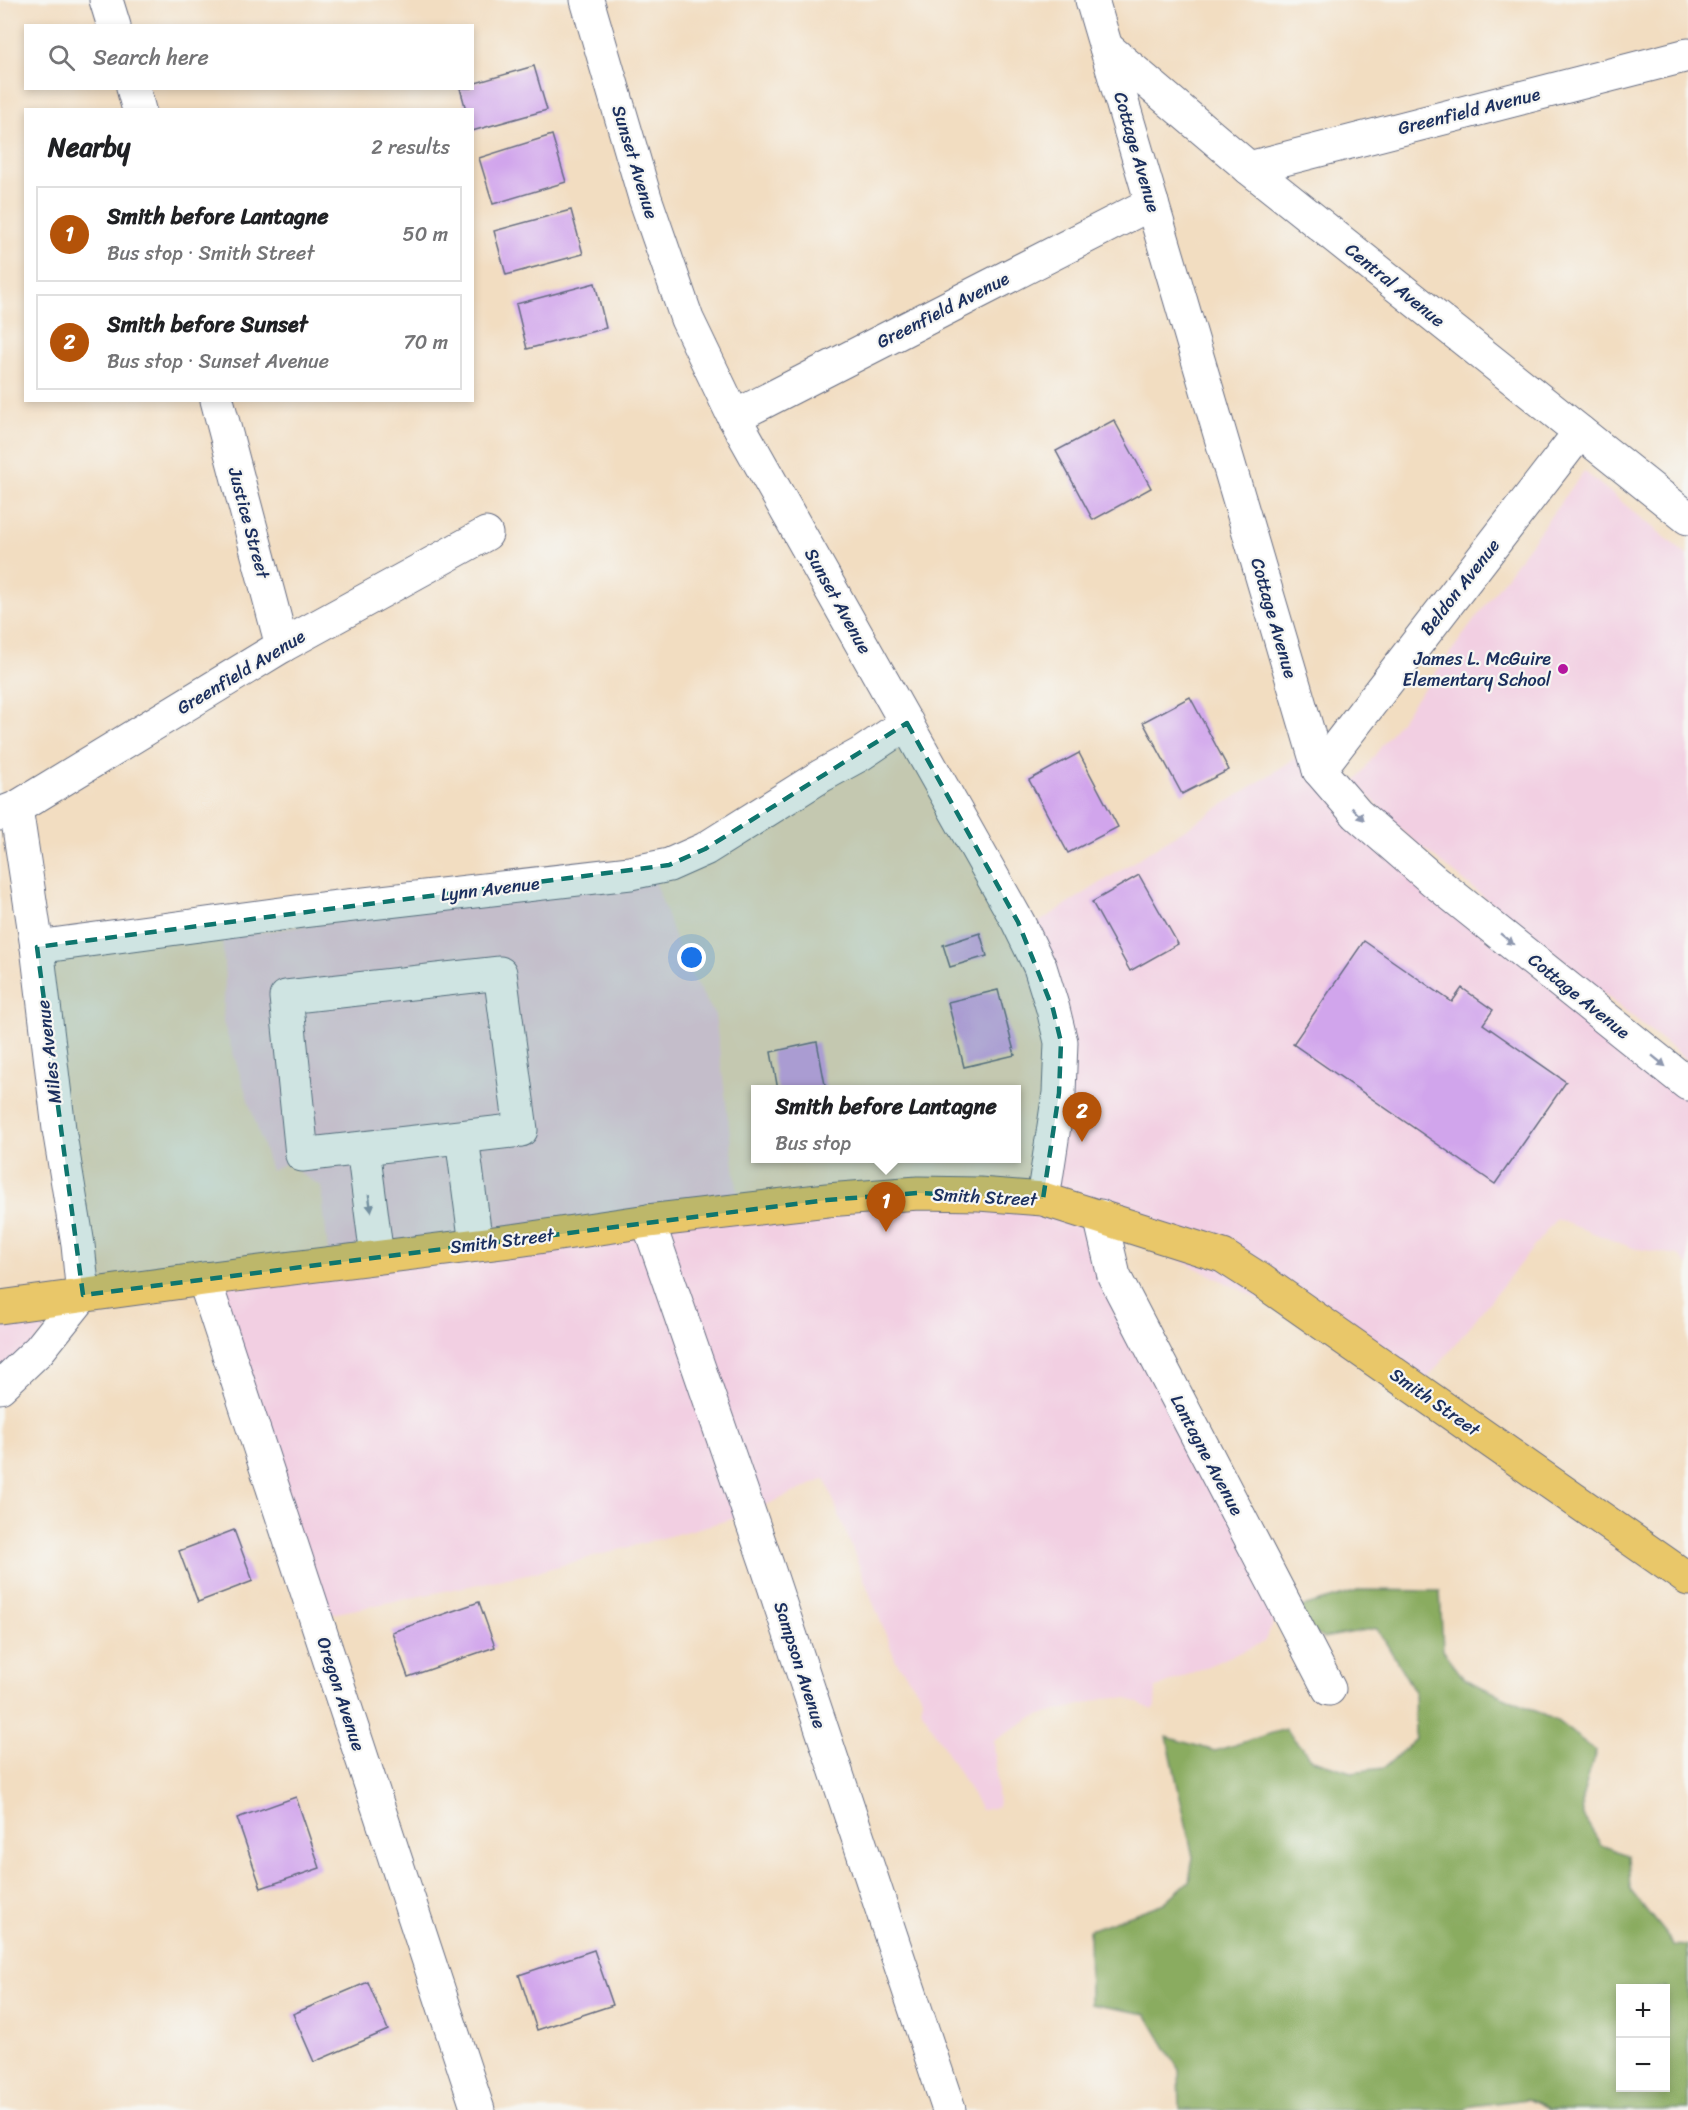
<!DOCTYPE html>
<meta charset="utf-8">
<style>
body{margin:0;font-family:Sriracha,sans-serif;background:#f2f2f2;color:#202124}
.controls{position:absolute;right:18px;bottom:18px;display:grid;overflow:hidden;border-radius:0px;box-shadow:0 3px 9px #0003}
.controls button{width:54px;height:54px;display:grid;place-items:center;padding:0;border:0;border-bottom:2px solid #e0e0e0;background:#fff;color:#202124;font:30px sans-serif}
.you{position:absolute;left:692px;top:958px;width:21px;height:21px;margin:-15px;border:4px solid #fff;border-radius:50%;background:#1a73e8;box-shadow:0 0 0 9px #1a73e833}
.badge{display:grid;place-items:center;width:39px;height:39px;border-radius:50%;background:#b45309;color:#fff;font-size:20px;font-weight:700}
.pin{position:absolute;translate:-50% -50px;filter:drop-shadow(0 2px 3px #0008)}
.pin::after{content:'';position:absolute;top:32px;width:21px;height:18px;background:inherit;clip-path:polygon(0 0,100% 0,50% 100%)}
.popup{position:absolute;left:751px;top:1085px;width:270px;height:78px;box-sizing:border-box;display:grid;place-content:center;border-radius:0px;background:#fff;filter:drop-shadow(0 2px 4px #0005);font-size:20px;white-space:nowrap;color:#757577}
.popup b{font-size:22px;color:#202124}
.popup::after{content:'';position:absolute;left:50%;top:100%;margin-left:-12px;border:12px solid transparent;border-top-color:#fff}
.list{margin:0;padding:0;list-style:none}
h2{display:flex;justify-content:space-between;align-items:center;height:78px;margin:0;padding:0 24px;font-size:26px}
h2 small{font-size:20px;font-weight:400;color:#757577}
.list li{display:grid;grid-template-columns:39px 1fr auto;gap:18px;align-items:center;box-sizing:border-box;height:96px;margin:0 12px 12px;padding:0 12px;border:2px solid #e0e0e0;border-radius:0px}
.list b{display:block;font-size:22px;white-space:nowrap}
.list p{margin:0;font-size:20px;white-space:nowrap;color:#757577}
.list em{font-size:20px;font-style:normal;color:#757577}
.icon{flex:none;width:33px;height:33px;fill:none;stroke:currentColor;stroke-width:2;stroke-linecap:round;stroke-linejoin:round}
.map{position:relative;flex:none;width:1688px;height:2110px;overflow:hidden}
.search{position:absolute;background:#fff;box-shadow:0 3px 9px #0003;left:24px;top:24px;width:450px;height:66px;display:flex;align-items:center;gap:15px;box-sizing:border-box;padding:0 21px;border-radius:0px;color:#757577;font-size:22px}
.panel{position:absolute;background:#fff;box-shadow:0 3px 9px #0003;left:24px;top:108px;width:450px;height:294px;border-radius:0px}
.map>svg:first-child{display:block}
.built{fill:#f2cfe2}
.forest{fill:#8aac61;stroke:#526e60;stroke-width:1.5;fill-rule:evenodd}
.building{fill:#d1a5ec}
.lines{fill:none;stroke-linecap:round;stroke-linejoin:round}
.minor-casing{stroke:#666c81;stroke-width:35}
.major-casing{stroke:#666c81;stroke-width:35}
.minor{stroke:#fff;stroke-width:33}
.major{stroke:#e9c769;stroke-width:33}
.oneway{fill:#8d97ae}
.marked{fill:#0f766e;fill-opacity:0.2;stroke:#0f766e;stroke-width:4.5;stroke-dasharray:12 8;stroke-linejoin:round}
.poi-dot{fill:#b5179e;stroke:#f6f6f2;stroke-width:2}
.labels{text-anchor:middle;dominant-baseline:central;stroke-width:4.5;stroke-linejoin:round;paint-order:stroke}
.street-label{font-size:18px;fill:#1b2f5e;stroke:#f6f6f2}
.poi-label{font-size:18px;fill:#1b2f5e;stroke:#f6f6f2;text-anchor:end}
</style>
<div class="map">
<svg width="1688" height="2110" viewBox="0 0 1688 2110">
<rect width="100%" height="100%" fill="#f6f6f2"/>
<filter id="ink" filterUnits="userSpaceOnUse"><feTurbulence type="fractalNoise" baseFrequency=".0167" numOctaves="2"/><feDisplacementMap in="SourceGraphic" scale="12" xChannelSelector="R" yChannelSelector="G"/><feConvolveMatrix kernelMatrix="1 2 1 2 8 2 1 2 1" color-interpolation-filters="sRGB"/></filter>
<filter id="wash" filterUnits="userSpaceOnUse"><feTurbulence type="fractalNoise" baseFrequency=".008" numOctaves="4" result="noise"/><feDisplacementMap in="SourceGraphic" scale="24" xChannelSelector="R" yChannelSelector="G"/><feGaussianBlur stdDeviation="1.35" result="paint"/><feColorMatrix in="noise" values="0 0 0 0 0 0 0 0 0 0 0 0 0 0 0 0 0 1.4 0 .05"/><feComposite in="paint" operator="in"/></filter>
<g filter="url(#wash)">
<rect width="100%" height="100%" fill="#f2ddc1"/>
<g class="built">
<polygon points="1584,471 1688,556 1688,1061 1408,836 1355,782"/>
<polygon points="1299,756 1688,1099 1688,1266 1678,1255 1633,1248 1556,1219 1420,1388 1317,1328 1156,1248 1092,1227 1087,1239 1283,1605 1264,1642 1156,1688 1155,1706 1153,1710 1127,1698 1107,1698 1031,1718 994,1740 998,1807 981,1810 921,1709 923,1698 896,1661 825,1479 736,1518 537,1572 313,1618 212,1288 330,1270 321,1186 301,1174 290,1161 271,1171 223,1022 225,979 222,938 653,875 682,960 715,1015 740,1213 937,1201 1028,1212 1055,1061 1019,935"/>
<polygon points="60,1308 0,1391 0,1316"/>
</g>
<path class="forest" d="M 1361,1590 L 1440,1591 L 1443,1650 L 1464,1679 L 1557,1721 L 1596,1751 L 1582,1798 L 1583,1816 L 1601,1845 L 1628,1855 L 1630,1890 L 1674,1945 L 1688,1946 L 1688,2110 L 1549,2110 L 1527,2099 L 1472,2106 L 1464,2110 L 1180,2110 L 1179,2070 L 1146,2014 L 1090,2004 L 1089,1930 L 1164,1903 L 1189,1881 L 1193,1857 L 1167,1737 L 1215,1751 L 1285,1729 L 1313,1760 L 1351,1772 L 1384,1768 L 1415,1739 L 1414,1690 L 1377,1628 L 1323,1638 L 1298,1626 L 1289,1611 ZM 1620,1988 L 1666,1988 L 1666,2088 L 1620,2088 Z"/>
<g id="blocks">
<g class="building">
<polygon points="534,66 547,110 472,131 472,110 466,110 460,88 472,88 472,84"/>
<polygon points="552,135 566,182 493,204 479,158"/>
<polygon points="571,210 583,254 506,275 494,231"/>
<polygon points="595,283 606,328 527,349 516,304"/>
<polygon points="1114,420 1151,488 1093,520 1056,451"/>
<polygon points="1190,697 1229,770 1182,794 1143,722"/>
<polygon points="1079,753 1118,827 1068,853 1029,780"/>
<polygon points="1139,875 1178,944 1130,971 1092,902"/>
<polygon points="980,933 987,956 950,967 943,945"/>
<polygon points="1364,941 1452,1002 1462,988 1493,1010 1483,1024 1566,1082 1495,1184 1293,1044"/>
<polygon points="998,990 1015,1055 964,1067 948,1002"/>
<polygon points="817,1042 826,1090 778,1090 771,1052"/>
<polygon points="234,1530 253,1581 198,1602 179,1551"/>
<polygon points="479,1602 495,1647 408,1677 392,1632"/>
<polygon points="296,1797 320,1868 261,1888 237,1818"/>
<polygon points="594,1950 613,2005 537,2030 519,1975"/>
<polygon points="368,1982 388,2030 314,2062 293,2014"/>
</g>
</g>
</g>
<g filter="url(#ink)">
<use href="#blocks" fill-opacity="0" stroke="#666c81" stroke-width="1.5"/>
<g class="lines">
<defs>
<g id="minor">
<polyline points="106,0 114,26"/>
<polyline points="587,0 645,198 687,319 734,417 1018,922 1040,967 1053,1009 1061,1042 1059,1093 1043,1199"/>
<polyline points="1092,0 1319,770 1357,814 1433,880 1688,1084"/>
<polyline points="1106,47 1249,168 1688,518"/>
<polyline points="133,88 139,110"/>
<polyline points="1249,168 1688,55"/>
<polyline points="217,400 282,646"/>
<polyline points="734,417 1152,203"/>
<polyline points="1319,770 1580,432"/>
<polyline points="0,814 16,808 282,646 486,534"/>
<polyline points="37,947 303,911 630,873 669,865 705,849 821,776 861,754 907,723"/>
<polygon points="500,973 521,1130 302,1155 286,997"/>
<polyline points="462,1137 476,1245"/>
<polyline points="363,1148 377,1257"/>
<polyline points="1100,1216 1114,1276 1329,1689"/>
<polyline points="648,1221 766,1562 949,2110"/>
<polyline points="204,1279 478,2110"/>
<polyline points="0,1387 39,1350 83,1295 78,1245 59,1129 37,947 16,808"/>
</g>
<polyline id="major" points="0,1307 204,1279 518,1240 648,1221 827,1200 918,1193 979,1194 1043,1199 1223,1256 1262,1281 1688,1579"/>
</defs>
<use href="#minor" class="minor-casing"/>
<use href="#major" class="major-casing"/>
<use href="#minor" class="minor"/>
<use href="#major" class="major"/>
</g>
<defs><path id="oneway-solid" d="M-6-.8H1V-3.2L6.5 0L1 3.2V.8H-6Z" transform="scale(1.5)"/></defs>
<g class="oneway">
<use href="#oneway-solid" transform="translate(1358 814) rotate(45)"/>
<use href="#oneway-solid" transform="translate(1507 939) rotate(39)"/>
<use href="#oneway-solid" transform="translate(1659 1061) rotate(39)"/>
<use href="#oneway-solid" transform="translate(370 1203) rotate(82)"/>
</g>
</g>
<path class="marked" d="M 907,723 L 1018,922 L 1053,1009 L 1061,1042 L 1059,1093 L 1043,1199 L 918,1193 L 827,1200 L 83,1295 L 37,947 L 669,865 L 705,849 Z"/>
<circle class="poi-dot" cx="1563" cy="669" r="6"/>
<g class="labels">
<g class="street-label">
<text transform="translate(1469 111) rotate(-14)">Greenfield Avenue</text>
<text transform="translate(1137 152) rotate(74)">Cottage Avenue</text>
<text transform="translate(635 162) rotate(73)">Sunset Avenue</text>
<text transform="translate(1395 285) rotate(39)">Central Avenue</text>
<text transform="translate(943 310) rotate(-27)">Greenfield Avenue</text>
<text transform="translate(249 523) rotate(75)">Justice Street</text>
<text transform="translate(1460 587) rotate(-52)">Beldon Avenue</text>
<text transform="translate(838 601) rotate(61)">Sunset Avenue</text>
<text transform="translate(1274 618) rotate(74)">Cottage Avenue</text>
<text transform="translate(241 672) rotate(-31)">Greenfield Avenue</text>
<text transform="translate(490 889) rotate(-7)">Lynn Avenue</text>
<text transform="translate(1579 996) rotate(39)">Cottage Avenue</text>
<text transform="translate(49 1052) rotate(-97)">Miles Avenue</text>
<text transform="translate(985 1197) rotate(3)">Smith Street</text>
<text transform="translate(502 1241) rotate(-7)">Smith Street</text>
<text transform="translate(1435 1402) rotate(35)">Smith Street</text>
<text transform="translate(1207 1455) rotate(62)">Lantagne Avenue</text>
<text transform="translate(800 1665) rotate(72)">Sampson Avenue</text>
<text transform="translate(341 1694) rotate(72)">Oregon Avenue</text>
</g>
<g class="poi-label">
<text x="1551" y="659">James L. McGuire<tspan x="1551" dy="21">Elementary School</tspan></text>
</g>
</g>
</svg>
<div class="controls">
<button>+</button>
<button>−</button>
</div>
<div class="you"></div>
<div class="pin badge" style="left:886px;top:1232px">1</div>
<div class="popup"><b>Smith before Lantagne</b>Bus stop</div>
<div class="pin badge" style="left:1082px;top:1142px">2</div>
<div class="search"><svg class="icon" aria-label="search" viewBox="0 0 24 24"><circle cx="10" cy="10" r="6"/><path d="M15 15l6 6"/></svg>Search here</div>
<section class="panel">
<h2>Nearby<small>2 results</small></h2>
<ul class="list">
<li><span class="badge">1</span><div><b>Smith before Lantagne</b><p>Bus stop · Smith Street</p></div><em>50 m</em></li>
<li><span class="badge">2</span><div><b>Smith before Sunset</b><p>Bus stop · Sunset Avenue</p></div><em>70 m</em></li>
</ul>
</section>
</div>
